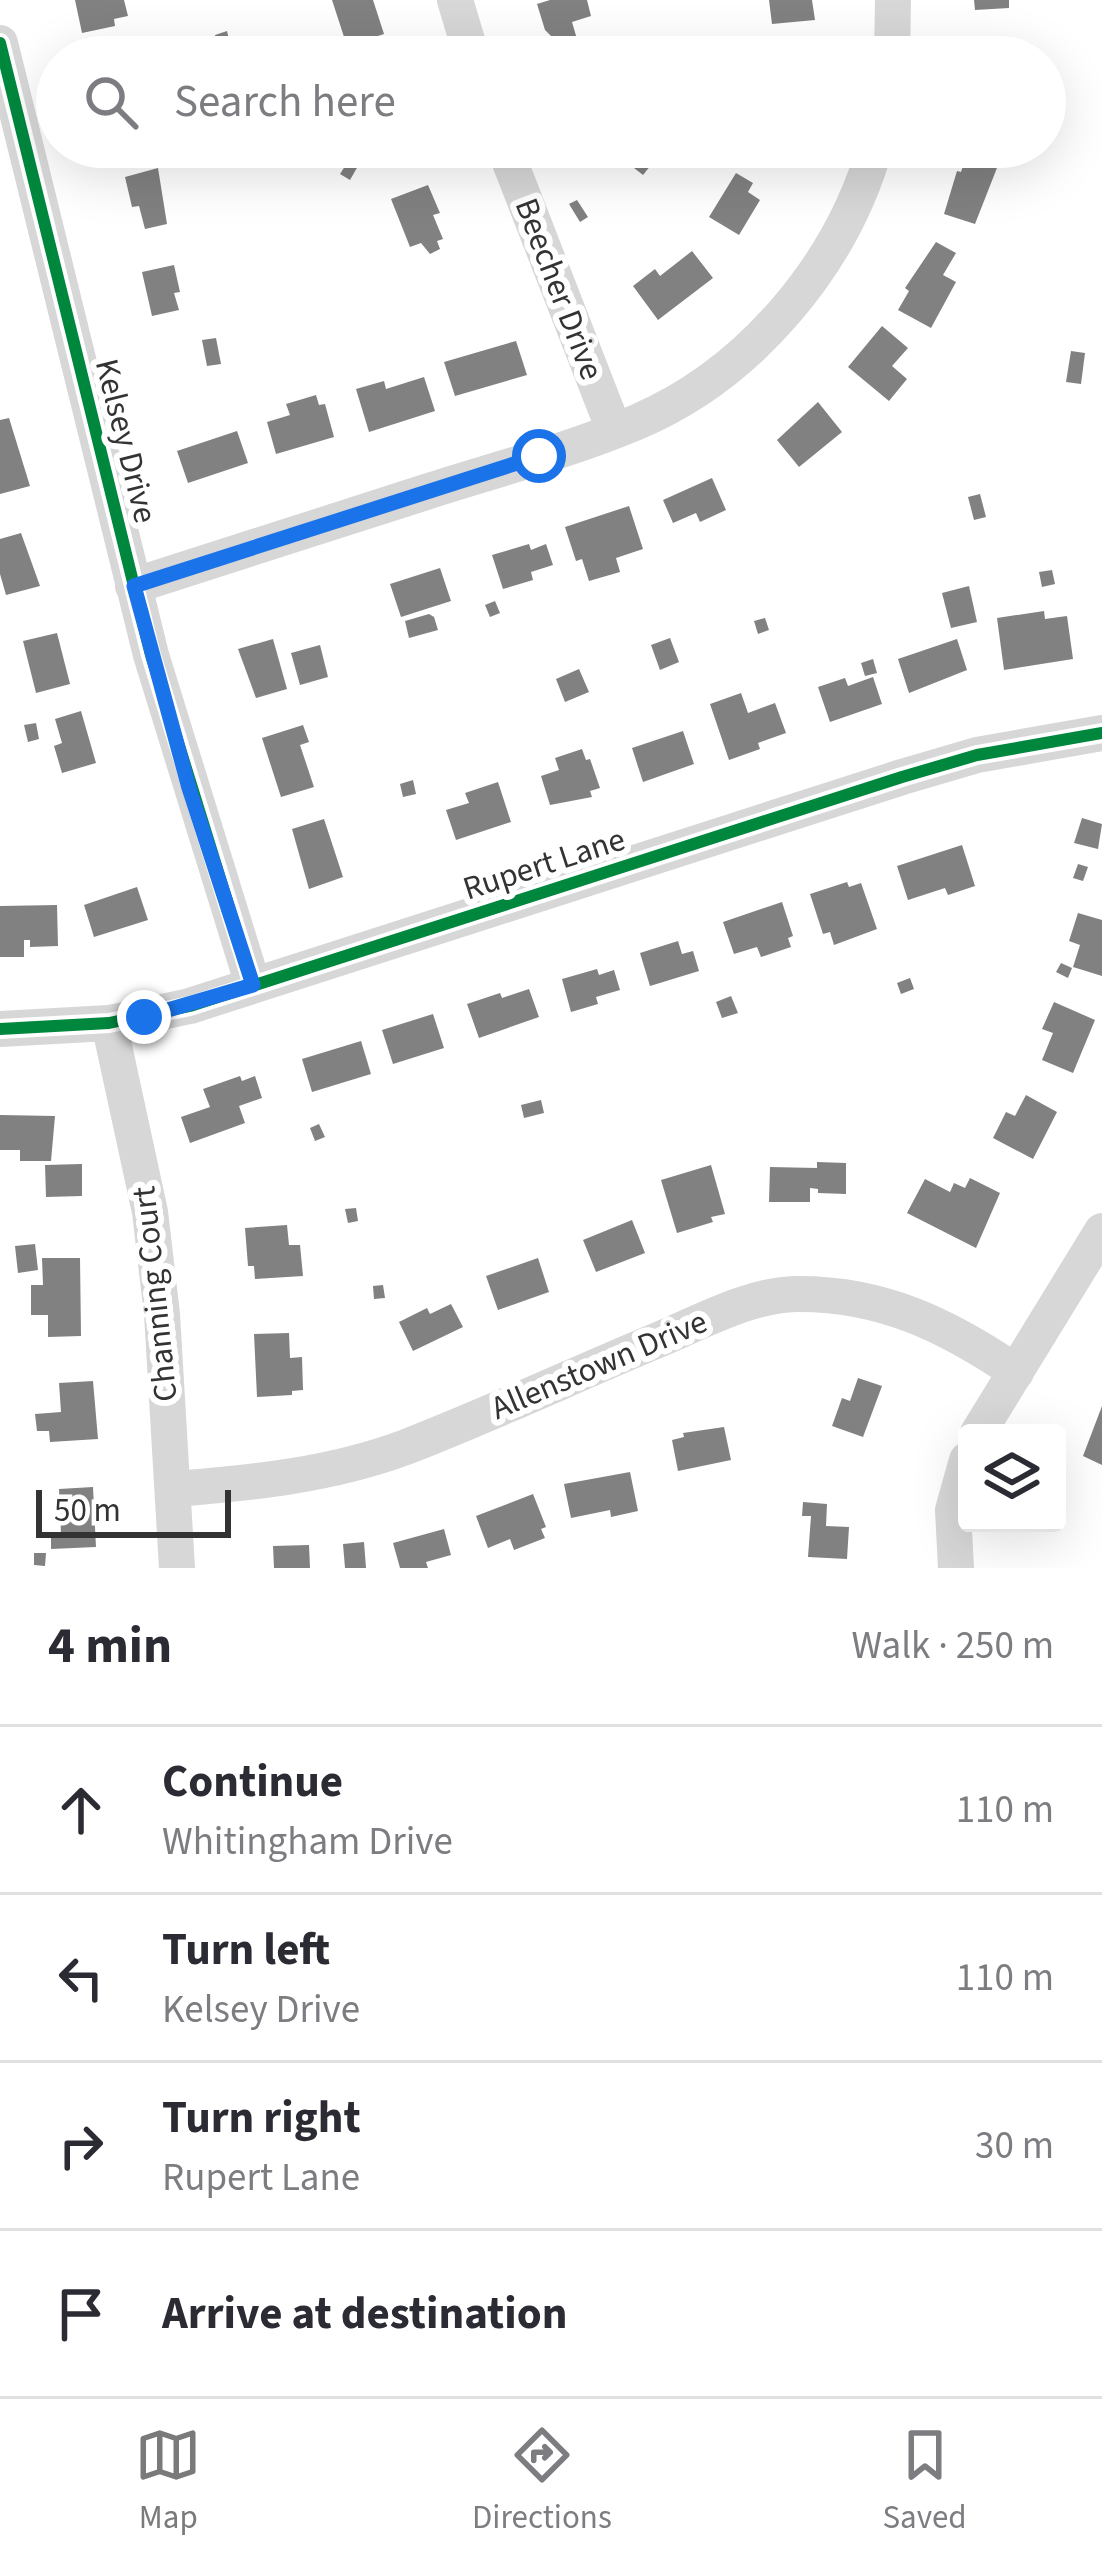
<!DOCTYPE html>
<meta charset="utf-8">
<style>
body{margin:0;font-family:"Source Sans 3",sans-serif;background:#f2f2f3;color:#2b2b33}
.controls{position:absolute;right:36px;bottom:36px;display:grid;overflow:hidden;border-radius:12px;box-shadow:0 12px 48px #0002}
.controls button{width:108px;height:108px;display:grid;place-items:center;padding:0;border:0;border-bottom:3px solid #e1e1e2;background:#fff;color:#2b2b33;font:60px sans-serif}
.scale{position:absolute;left:36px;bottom:30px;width:195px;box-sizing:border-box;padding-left:12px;border:6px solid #333;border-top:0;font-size:33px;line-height:42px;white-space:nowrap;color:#333;-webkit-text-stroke:9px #fff;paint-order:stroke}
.stop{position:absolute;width:36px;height:36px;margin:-27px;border:9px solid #1a73e8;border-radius:50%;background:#fff}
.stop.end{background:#1a73e8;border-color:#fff;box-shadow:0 3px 12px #0008}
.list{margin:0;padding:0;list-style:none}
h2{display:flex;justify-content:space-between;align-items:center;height:156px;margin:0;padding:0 48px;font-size:51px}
h2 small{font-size:39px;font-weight:400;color:#7c7c81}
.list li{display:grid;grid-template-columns:78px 1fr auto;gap:36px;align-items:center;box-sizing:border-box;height:168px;padding:0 48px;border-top:3px solid #e1e1e2}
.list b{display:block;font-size:45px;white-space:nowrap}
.list p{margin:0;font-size:39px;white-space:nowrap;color:#7c7c81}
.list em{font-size:39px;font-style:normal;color:#7c7c81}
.icon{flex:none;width:66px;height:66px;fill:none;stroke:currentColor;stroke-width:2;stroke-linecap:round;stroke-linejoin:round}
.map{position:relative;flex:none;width:1102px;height:1568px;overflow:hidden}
.search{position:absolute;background:#fff;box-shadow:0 12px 48px #0002;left:36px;right:36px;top:36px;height:132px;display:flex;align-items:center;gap:30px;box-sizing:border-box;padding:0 42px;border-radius:66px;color:#7c7c81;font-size:45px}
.sheet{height:828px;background:#fff}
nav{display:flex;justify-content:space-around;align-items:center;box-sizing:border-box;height:168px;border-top:3px solid #e1e1e2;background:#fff;font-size:33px;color:#7c7c81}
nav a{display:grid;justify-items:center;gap:6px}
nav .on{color:#7a7a7a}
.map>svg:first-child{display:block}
.building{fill:#818181}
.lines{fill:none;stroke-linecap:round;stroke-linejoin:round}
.minor{stroke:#d7d7d7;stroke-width:36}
.cycleway-casing{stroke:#fff;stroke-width:20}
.cycleway{stroke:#00873e;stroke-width:12}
.route{stroke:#1a73e8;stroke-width:15}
.labels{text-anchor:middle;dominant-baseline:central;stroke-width:12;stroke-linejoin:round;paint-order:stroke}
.street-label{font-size:33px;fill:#333;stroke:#fff}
</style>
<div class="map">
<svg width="1102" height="1568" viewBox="0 0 1102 1568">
<rect width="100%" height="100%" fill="#fff"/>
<g class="building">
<polygon points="75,0 124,0 128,16 114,19 115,26 82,33"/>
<polygon points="332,0 373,0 384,34 347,46"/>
<polygon points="550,0 587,0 591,16 572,22 579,46 558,53 553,38 545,30 537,4"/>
<polygon points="769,0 812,0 815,20 772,24"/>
<polygon points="974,0 1009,0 1009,8 975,10"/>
<polygon points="227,31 230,44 217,47 215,35"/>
<polygon points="687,39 703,42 701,57 684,57"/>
<polygon points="974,147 1004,150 975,224 944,214 957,171 961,172 967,154 971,156"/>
<polygon points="641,158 651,165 643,175 634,168"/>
<polygon points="349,160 358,166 350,180 340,174"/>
<polygon points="158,168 167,224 145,229 139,206 132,207 125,177"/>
<polygon points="736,173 753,183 748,192 760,200 739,235 709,217"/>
<polygon points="428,185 440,213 433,215 443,239 437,241 440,249 430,254 421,243 410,247 391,199"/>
<polygon points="577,200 588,217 580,222 569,204"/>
<polygon points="936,242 956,253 943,275 956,282 931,328 898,310 909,291 905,288"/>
<polygon points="692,251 713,278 658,320 633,286 655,269 660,276"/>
<polygon points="174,265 180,292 174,293 179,310 152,316 142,272"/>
<polygon points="882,326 908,348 892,366 907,379 889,401 848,367"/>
<polygon points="216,338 221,364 207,366 202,340"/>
<polygon points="516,341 527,375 455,396 444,362"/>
<polygon points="1071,351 1085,353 1081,384 1066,382"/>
<polygon points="424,377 435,411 369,432 356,389 384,381 386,389"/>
<polygon points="316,395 319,405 325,404 334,437 276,454 267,422 290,415 286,404"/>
<polygon points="818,402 842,432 799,467 777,440"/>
<polygon points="9,418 30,486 0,494 0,420"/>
<polygon points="237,431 248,463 188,483 177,451"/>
<polygon points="712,478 726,510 700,522 696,513 673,523 663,500"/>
<polygon points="980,494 986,517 974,520 968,497"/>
<polygon points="629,506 643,549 616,558 620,572 589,581 582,559 576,561 565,527"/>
<polygon points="21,533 40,586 6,595 0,574 0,539"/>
<polygon points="529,544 531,550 546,544 553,565 531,572 533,580 503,589 492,555"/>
<polygon points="440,568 451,601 401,617 390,584"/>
<polygon points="1052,570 1055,584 1042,587 1039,572"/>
<polygon points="969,586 977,622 951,628 942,593"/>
<polygon points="495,601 500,613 490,617 485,605"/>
<polygon points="1044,611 1045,619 1067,616 1073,659 1004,670 997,618"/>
<polygon points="429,614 434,617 438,630 409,638 405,621"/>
<polygon points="765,618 769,630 758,634 754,621"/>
<polygon points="57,633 70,684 36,693 23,641"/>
<polygon points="670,638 679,662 660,670 651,645"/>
<polygon points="273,639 287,689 256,698 238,649"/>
<polygon points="957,639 967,670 909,693 898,659"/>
<polygon points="320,645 328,677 300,685 291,653"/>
<polygon points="873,659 877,673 865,676 861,663"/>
<polygon points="579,669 589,692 565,702 556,679"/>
<polygon points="873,677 882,704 830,722 818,687 845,678 848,686"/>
<polygon points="741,693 748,713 775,703 786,733 758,743 760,749 729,760 710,704"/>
<polygon points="81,711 96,763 62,773 54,746 62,743 55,719"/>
<polygon points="36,723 39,739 28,742 24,725"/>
<polygon points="303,725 309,742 300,745 314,787 281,797 262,738"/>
<polygon points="683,731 694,764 643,782 632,748"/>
<polygon points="582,749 586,760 590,759 600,788 590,791 592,797 550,805 541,776 559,770 555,758"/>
<polygon points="413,780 416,794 403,797 400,784"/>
<polygon points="498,782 511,822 456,840 446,810 469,803 465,793"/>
<polygon points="1082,818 1102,824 1098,849 1074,843"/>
<polygon points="324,819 343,877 309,889 292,829"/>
<polygon points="962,845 975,886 948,895 945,888 908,900 897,866"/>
<polygon points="1078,864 1088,867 1083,881 1073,878"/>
<polygon points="847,882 849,887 861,883 877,929 834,945 830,932 823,934 810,894"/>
<polygon points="137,887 148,920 94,937 84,905"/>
<polygon points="782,902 793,936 788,938 791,947 761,957 757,947 734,954 723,922"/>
<polygon points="57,905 58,946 30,947 30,940 24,940 24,957 0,957 0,906"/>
<polygon points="1078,913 1102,920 1102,976 1073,967 1080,945 1069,941"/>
<polygon points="678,941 682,954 693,951 699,971 650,986 640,953"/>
<polygon points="1061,963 1072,968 1068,978 1056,972"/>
<polygon points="597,969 599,975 614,970 620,990 596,997 598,1004 571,1012 562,979"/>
<polygon points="910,978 914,989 901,994 897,983"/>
<polygon points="529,989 539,1017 479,1038 467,1004 500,993 502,998"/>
<polygon points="731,996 738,1013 722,1018 716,1002"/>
<polygon points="1054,1002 1095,1020 1073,1073 1042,1060 1053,1033 1042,1029"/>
<polygon points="433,1014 444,1048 393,1064 382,1030"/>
<polygon points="361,1041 371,1074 312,1092 302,1059"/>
<polygon points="240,1076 242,1081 255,1076 262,1098 239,1106 245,1123 190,1143 181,1117 210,1107 203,1089"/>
<polygon points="1026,1095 1057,1112 1033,1159 993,1138 1006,1112 1015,1116"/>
<polygon points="541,1100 544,1113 524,1118 521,1105"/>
<polygon points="0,1115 55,1116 51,1161 20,1161 20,1150 0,1150"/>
<polygon points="319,1124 325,1137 315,1141 310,1128"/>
<polygon points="817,1162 846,1163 846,1194 818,1193 818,1189 810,1188 810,1202 769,1202 770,1167 817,1168"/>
<polygon points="82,1164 82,1196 46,1197 45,1165"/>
<polygon points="711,1165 725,1214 711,1217 713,1222 677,1233 661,1180"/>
<polygon points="970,1178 1000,1193 976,1248 907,1213 925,1179 950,1192 954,1183 965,1188"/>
<polygon points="356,1208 358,1221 348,1223 345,1209"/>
<polygon points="632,1220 645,1253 596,1272 583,1240"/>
<polygon points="287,1225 289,1245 300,1245 303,1276 255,1279 254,1266 248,1266 245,1228"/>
<polygon points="35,1244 38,1270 18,1273 15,1246"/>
<polygon points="42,1258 80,1258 81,1336 48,1337 48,1315 31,1315 31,1285 43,1285"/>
<polygon points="538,1258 549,1292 498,1310 486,1276"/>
<polygon points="383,1285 385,1298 374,1299 373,1286"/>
<polygon points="451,1304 463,1327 413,1351 399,1322 427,1308 430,1314"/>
<polygon points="289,1333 290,1358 302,1357 303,1390 292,1391 292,1395 257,1397 254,1334"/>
<polygon points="858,1378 882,1386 863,1437 832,1426 842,1398 850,1401"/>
<polygon points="93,1381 98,1439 50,1442 49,1431 37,1431 35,1414 61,1412 59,1383"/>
<polygon points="1102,1406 1102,1465 1083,1456"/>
<polygon points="724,1427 731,1460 678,1471 672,1440 684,1437 683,1433"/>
<polygon points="630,1472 638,1511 611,1517 610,1510 571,1518 564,1484"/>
<polygon points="93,1487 96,1547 51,1549 51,1535 61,1534 59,1489"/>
<polygon points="533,1494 546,1527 541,1529 545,1538 514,1550 510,1539 488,1548 476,1516"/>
<polygon points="803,1502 827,1504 826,1526 849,1527 847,1559 808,1557 811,1516 802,1516"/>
<polygon points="444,1529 451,1555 426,1562 428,1568 400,1568 393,1543"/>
<polygon points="364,1542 366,1568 345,1568 343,1544"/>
<polygon points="309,1545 310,1568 274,1568 273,1546"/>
<polygon points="34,1553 46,1553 45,1566 34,1565"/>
</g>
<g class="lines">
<g class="minor">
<polyline points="455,0 472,57"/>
<polyline points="0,43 151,655 253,985"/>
<polyline points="892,57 893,0"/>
<polyline points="504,147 614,430"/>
<path d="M 133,586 C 232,554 331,522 429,491 C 498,469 571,450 637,422 C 750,374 842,264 875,147"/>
<polyline points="109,1023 150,1212 162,1314 177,1568"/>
<polyline points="0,1029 109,1023 190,1006 902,777 977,755 1102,733"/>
<polyline points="978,1433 1102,1231"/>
<path d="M 173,1489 C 252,1483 331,1475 406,1447 C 491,1414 574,1375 658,1340 C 701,1322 749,1295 796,1294 C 881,1293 947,1325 1016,1372"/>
<polyline points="956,1568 953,1510 967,1460"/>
</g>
<defs>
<g id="cycleway">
<polyline points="0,43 151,655 253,985"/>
<polyline points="0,1029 109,1023 190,1006 902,777 977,755 1102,733"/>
</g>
</defs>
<use href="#cycleway" class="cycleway-casing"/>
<use href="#cycleway" class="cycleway"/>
</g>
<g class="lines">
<polyline class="route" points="144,1017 253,985 189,788 134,586 539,456"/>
</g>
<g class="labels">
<g class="street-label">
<text transform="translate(559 289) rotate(69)">Beecher Drive</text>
<text transform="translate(126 441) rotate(76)">Kelsey Drive</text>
<text transform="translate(544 864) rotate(-18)">Rupert Lane</text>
<text transform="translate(155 1294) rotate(-96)">Channing Court</text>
<text transform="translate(599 1365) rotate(-23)">Allenstown Drive</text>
</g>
</g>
</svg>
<div class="controls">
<button><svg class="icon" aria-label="layers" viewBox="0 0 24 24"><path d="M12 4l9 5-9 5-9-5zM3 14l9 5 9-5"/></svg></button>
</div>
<div class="scale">50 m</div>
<div class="stop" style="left:539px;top:456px"></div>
<div class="stop end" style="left:144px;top:1017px"></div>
<div class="search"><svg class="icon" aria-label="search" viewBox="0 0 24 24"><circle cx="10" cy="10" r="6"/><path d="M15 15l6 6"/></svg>Search here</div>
</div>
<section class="sheet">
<h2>4 min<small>Walk · 250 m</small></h2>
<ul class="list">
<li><svg class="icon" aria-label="ahead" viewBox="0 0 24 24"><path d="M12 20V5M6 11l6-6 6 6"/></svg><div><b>Continue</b><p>Whitingham Drive</p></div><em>110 m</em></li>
<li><svg class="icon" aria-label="left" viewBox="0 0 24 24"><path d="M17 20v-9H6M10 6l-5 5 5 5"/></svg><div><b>Turn left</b><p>Kelsey Drive</p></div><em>110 m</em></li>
<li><svg class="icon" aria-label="right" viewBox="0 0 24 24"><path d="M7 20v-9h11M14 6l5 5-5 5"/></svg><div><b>Turn right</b><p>Rupert Lane</p></div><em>30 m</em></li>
<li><svg class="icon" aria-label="arrive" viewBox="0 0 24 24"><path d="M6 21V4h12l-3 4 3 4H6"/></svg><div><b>Arrive at destination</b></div></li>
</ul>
</section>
<nav>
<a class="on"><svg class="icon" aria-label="map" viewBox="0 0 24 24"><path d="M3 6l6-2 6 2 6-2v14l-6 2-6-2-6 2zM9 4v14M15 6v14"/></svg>Map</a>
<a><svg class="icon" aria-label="directions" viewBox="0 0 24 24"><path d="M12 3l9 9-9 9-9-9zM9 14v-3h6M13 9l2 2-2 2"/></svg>Directions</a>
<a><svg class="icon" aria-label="saved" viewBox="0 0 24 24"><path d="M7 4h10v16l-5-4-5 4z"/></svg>Saved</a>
</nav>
